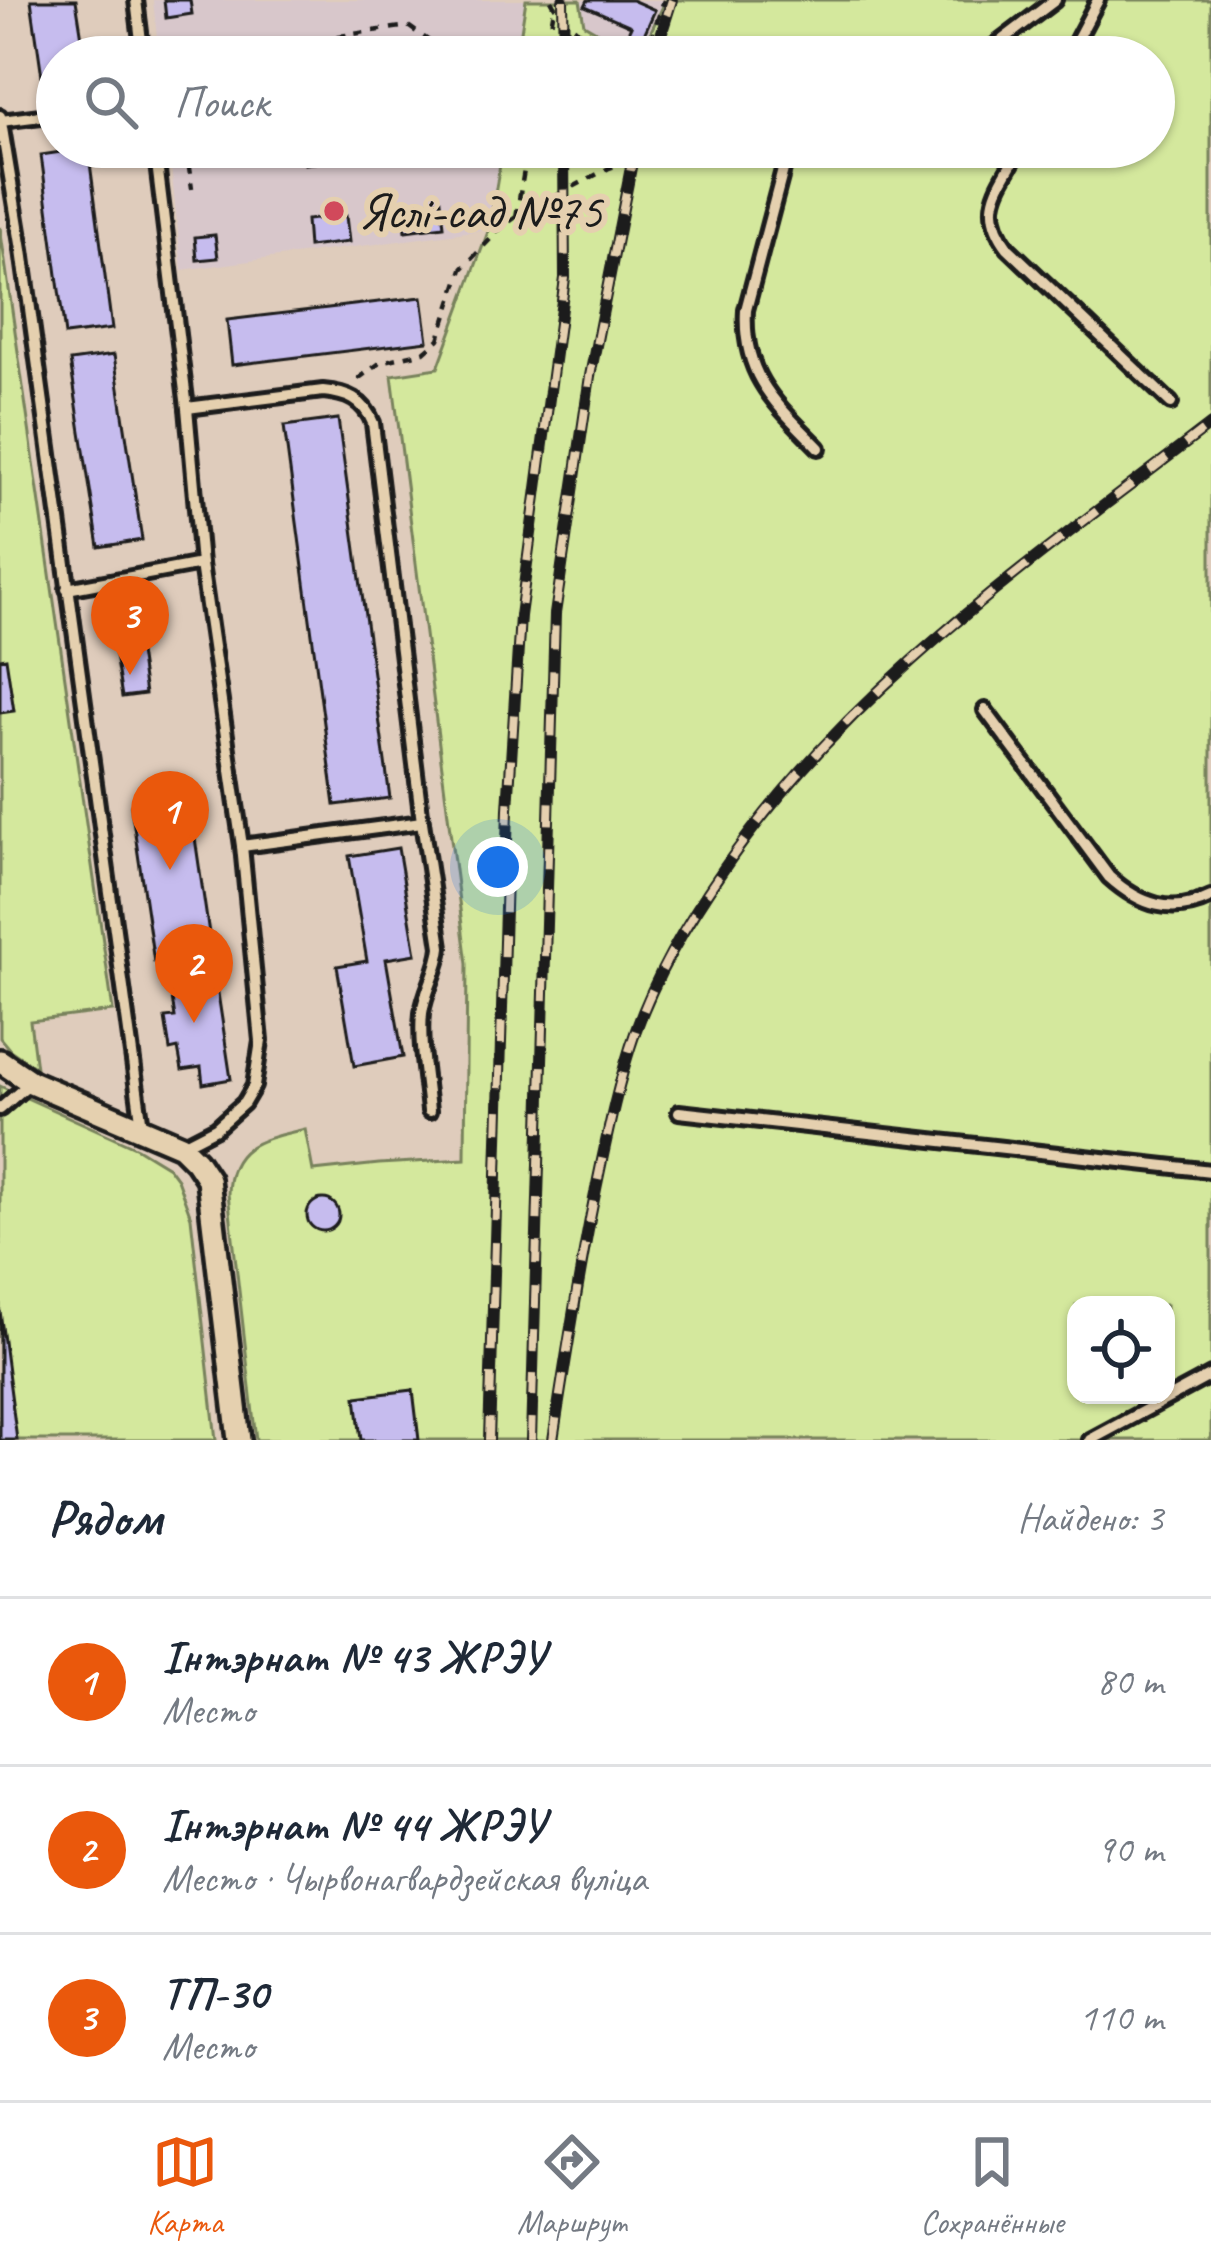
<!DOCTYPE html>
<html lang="ru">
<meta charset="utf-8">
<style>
body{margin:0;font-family:Caveat,sans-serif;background:#f6f6f7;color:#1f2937}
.controls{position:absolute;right:36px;bottom:36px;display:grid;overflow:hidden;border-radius:24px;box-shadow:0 3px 9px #0004}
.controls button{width:108px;height:108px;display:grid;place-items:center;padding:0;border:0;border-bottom:3px solid #e0e1e3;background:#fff;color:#1f2937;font:60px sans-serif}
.you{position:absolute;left:498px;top:867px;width:42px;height:42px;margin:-30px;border:9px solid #fff;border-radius:50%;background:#1a73e8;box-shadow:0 0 0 18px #1a73e833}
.badge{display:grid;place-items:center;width:78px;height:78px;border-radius:50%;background:#ea580c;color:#fff;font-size:39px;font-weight:700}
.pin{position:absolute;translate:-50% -99px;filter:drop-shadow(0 3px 6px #0008)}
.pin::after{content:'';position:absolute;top:63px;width:42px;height:36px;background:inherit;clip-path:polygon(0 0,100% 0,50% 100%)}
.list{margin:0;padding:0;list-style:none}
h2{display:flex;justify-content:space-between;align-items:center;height:156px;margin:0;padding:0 48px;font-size:51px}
h2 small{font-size:39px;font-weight:400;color:#747a83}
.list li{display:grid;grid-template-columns:78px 1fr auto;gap:36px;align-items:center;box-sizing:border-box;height:168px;padding:0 48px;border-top:3px solid #e0e1e3}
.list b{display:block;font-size:45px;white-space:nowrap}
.list p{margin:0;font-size:39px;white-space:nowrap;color:#747a83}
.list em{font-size:39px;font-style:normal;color:#747a83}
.icon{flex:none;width:66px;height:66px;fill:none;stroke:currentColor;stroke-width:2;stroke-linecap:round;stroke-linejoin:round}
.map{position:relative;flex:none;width:1211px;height:1440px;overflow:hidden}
.search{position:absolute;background:#fff;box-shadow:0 3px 9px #0004;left:36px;right:36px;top:36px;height:132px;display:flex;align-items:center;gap:30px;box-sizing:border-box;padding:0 42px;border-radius:66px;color:#747a83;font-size:45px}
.sheet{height:660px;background:#fff}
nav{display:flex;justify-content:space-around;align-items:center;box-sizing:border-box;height:168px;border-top:3px solid #e0e1e3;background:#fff;font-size:33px;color:#747a83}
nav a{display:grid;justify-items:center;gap:6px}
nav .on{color:#ea580c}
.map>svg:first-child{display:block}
.built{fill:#d8c7cb}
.green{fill:#d4e89d;stroke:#78825c;stroke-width:3;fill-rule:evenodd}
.building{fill:#c6bcee;stroke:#1c1c1c;stroke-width:3}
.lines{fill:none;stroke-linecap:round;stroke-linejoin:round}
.lane-casing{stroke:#1c1c1c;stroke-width:20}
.street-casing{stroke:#1c1c1c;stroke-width:30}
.path{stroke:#1c1c1c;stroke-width:4.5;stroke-dasharray:9 9;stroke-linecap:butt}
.lane{stroke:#e5d0af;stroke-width:10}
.street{stroke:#e5d0af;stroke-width:21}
.rail-casing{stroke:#1c1c1c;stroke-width:12}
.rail{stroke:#e5d0af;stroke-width:8;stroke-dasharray:22;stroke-linecap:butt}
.poi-dot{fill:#d1495b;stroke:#e5d0af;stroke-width:4.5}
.labels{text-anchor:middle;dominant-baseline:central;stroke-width:12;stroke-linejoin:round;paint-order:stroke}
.poi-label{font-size:51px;fill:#1c1c1c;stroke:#e5d0af;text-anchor:start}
</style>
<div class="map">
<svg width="1211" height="1440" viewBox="0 0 1211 1440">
<rect width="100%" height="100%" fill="#dfccbc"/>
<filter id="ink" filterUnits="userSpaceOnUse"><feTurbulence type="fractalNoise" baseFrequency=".00833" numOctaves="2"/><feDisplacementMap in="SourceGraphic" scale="24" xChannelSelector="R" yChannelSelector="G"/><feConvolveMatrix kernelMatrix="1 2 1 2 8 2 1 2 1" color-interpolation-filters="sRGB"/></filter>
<g filter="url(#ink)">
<g class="built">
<polygon points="153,0 526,0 517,57 159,57"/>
<polygon points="580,0 666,0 640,56 584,24"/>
<polygon points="169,147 503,147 489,229 182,270"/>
</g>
<g class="green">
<path d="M 526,0 L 580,0 L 584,24 L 639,56 L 666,0 L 1211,0 L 1211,1440 L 256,1440 L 228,1194 C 229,1143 264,1139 305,1129 L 313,1171 L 379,1164 L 465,1159 L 467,964 L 392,375 L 438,368 L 489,229 L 503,147 L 1154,147 L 1154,57 L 517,57 ZM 1076,1305 L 1166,1305 L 1166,1395 L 1076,1395 Z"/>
<polygon points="0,227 113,1011 30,1021 36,1068 10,1050 0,1038"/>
<polygon points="0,1086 137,1148 168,1167 177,1179 191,1217 216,1440 0,1440"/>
</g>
<g class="building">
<polygon points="31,0 76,0 85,57 57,57 57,96 45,97"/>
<polygon points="164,0 190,0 192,14 166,18"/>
<polygon points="588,0 632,0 655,10 637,50 623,43 631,26 585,6"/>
<polygon points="413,47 414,57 356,57 356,54"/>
<polygon points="216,147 269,147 270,155 217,161"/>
<polygon points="303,147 362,147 363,157 305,164"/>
<polygon points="88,148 112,329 65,335 41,155"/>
<polygon points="441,200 444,226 405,231 402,205"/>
<polygon points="346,216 349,242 308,247 306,220"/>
<polygon points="215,235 218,258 197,260 195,237"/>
<polygon points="422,297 428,341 232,365 227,320"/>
<polygon points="114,355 142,540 99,547 70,361"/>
<polygon points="338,419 390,798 335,805 284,426"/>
<polygon points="139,652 145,694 122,697 115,655"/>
<polygon points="6,658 14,711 0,713 0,659"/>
<polygon points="189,797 212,954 154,962 131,806"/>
<polygon points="398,848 416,954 386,959 403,1057 354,1066 337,966 367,961 349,856"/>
<polygon points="212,954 231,1079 203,1084 201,1067 182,1070 178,1048 170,1050 165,1018 175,1017 166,961"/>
<circle cx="323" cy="1215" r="16"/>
<polygon points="0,1311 17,1440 0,1440"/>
<polygon points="413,1390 419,1440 361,1440 356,1397"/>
</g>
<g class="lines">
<defs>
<g id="lane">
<polyline points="136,0 143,57"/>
<polyline points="980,57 1055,0"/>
<polyline points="1068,57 1098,0"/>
<polyline points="0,116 22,250 142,1127"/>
<polyline points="1,121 57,114"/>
<polyline points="155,147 187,408 201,564 242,846 261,1041 254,1086 244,1103 216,1128 183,1145"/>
<path d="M 789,147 L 746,310 C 742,376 776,404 819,448"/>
<path d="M 1021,147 C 1000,186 977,207 1008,248 L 1171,403"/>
<path d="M 187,408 L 323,391 C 347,393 364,400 373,423 L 422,822 L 441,947 C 439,970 425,990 422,1013 C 419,1044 426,1079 429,1111"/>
<polyline points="67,589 201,564"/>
<path d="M 985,710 L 1109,877 C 1140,905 1172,916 1211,897"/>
<polyline points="242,846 422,822"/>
<polyline points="0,1109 31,1082"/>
<polyline points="679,1112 1211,1171"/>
<polyline points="1090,1440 1211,1375"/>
</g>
<polyline id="street" points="0,1061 31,1082 181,1146 196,1161 208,1179 239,1440"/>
</defs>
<use href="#lane" class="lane-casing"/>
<use href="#street" class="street-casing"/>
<g class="path">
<path d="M 551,0 C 563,24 595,45 619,57"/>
<polyline points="344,35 348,57"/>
<polyline points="195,57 408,26 452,57"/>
<polyline points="545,57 554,9"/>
<polyline points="645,57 664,0"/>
<polyline points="186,147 192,189"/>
<polyline points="609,168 616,147"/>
<polyline points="516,217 528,147"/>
<polyline points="358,379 381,362 424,352 439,339 462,269 502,227 516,217 609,168 659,152 692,147"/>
</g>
<use href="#lane" class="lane"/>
<use href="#street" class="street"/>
<defs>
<g id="rail">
<polyline points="563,0 564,57"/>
<polyline points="654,57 672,0"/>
<polyline points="489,1440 508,809 520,616 565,278 564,147"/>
<polyline points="531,1440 555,614 590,376 635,147"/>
<path d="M 553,1440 C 566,1356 579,1272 596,1189 C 607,1136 618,1081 636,1030 C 657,972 688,920 723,870 C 849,686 1036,559 1211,424"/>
</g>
</defs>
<use href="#rail" class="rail-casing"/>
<use href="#rail" class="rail"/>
</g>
</g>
<circle class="poi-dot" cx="334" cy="211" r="12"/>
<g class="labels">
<g class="poi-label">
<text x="358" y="211">Яслі-сад №75</text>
</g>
</g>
</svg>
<div class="controls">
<button><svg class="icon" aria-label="locate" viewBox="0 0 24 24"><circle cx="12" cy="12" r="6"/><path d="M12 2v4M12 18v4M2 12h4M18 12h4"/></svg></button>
</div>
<div class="you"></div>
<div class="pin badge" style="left:170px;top:870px">1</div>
<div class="pin badge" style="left:194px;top:1023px">2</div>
<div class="pin badge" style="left:130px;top:675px">3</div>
<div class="search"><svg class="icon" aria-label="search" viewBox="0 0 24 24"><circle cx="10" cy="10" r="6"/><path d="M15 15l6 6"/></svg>Поиск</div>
</div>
<section class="sheet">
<h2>Рядом<small>Найдено: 3</small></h2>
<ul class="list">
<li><span class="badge">1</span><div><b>Інтэрнат № 43 ЖРЭУ</b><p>Место</p></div><em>80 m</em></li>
<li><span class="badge">2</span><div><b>Інтэрнат № 44 ЖРЭУ</b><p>Место · Чырвонагвардзейская вуліца</p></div><em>90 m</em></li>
<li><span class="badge">3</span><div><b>ТП-30</b><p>Место</p></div><em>110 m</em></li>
</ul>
</section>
<nav>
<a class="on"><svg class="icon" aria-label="map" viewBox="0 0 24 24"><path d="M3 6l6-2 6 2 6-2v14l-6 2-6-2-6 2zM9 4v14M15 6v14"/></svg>Карта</a>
<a><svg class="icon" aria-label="directions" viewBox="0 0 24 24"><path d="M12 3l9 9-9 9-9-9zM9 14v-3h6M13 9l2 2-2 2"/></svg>Маршрут</a>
<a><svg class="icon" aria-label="saved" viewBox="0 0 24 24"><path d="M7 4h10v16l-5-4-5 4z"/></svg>Сохранённые</a>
</nav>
